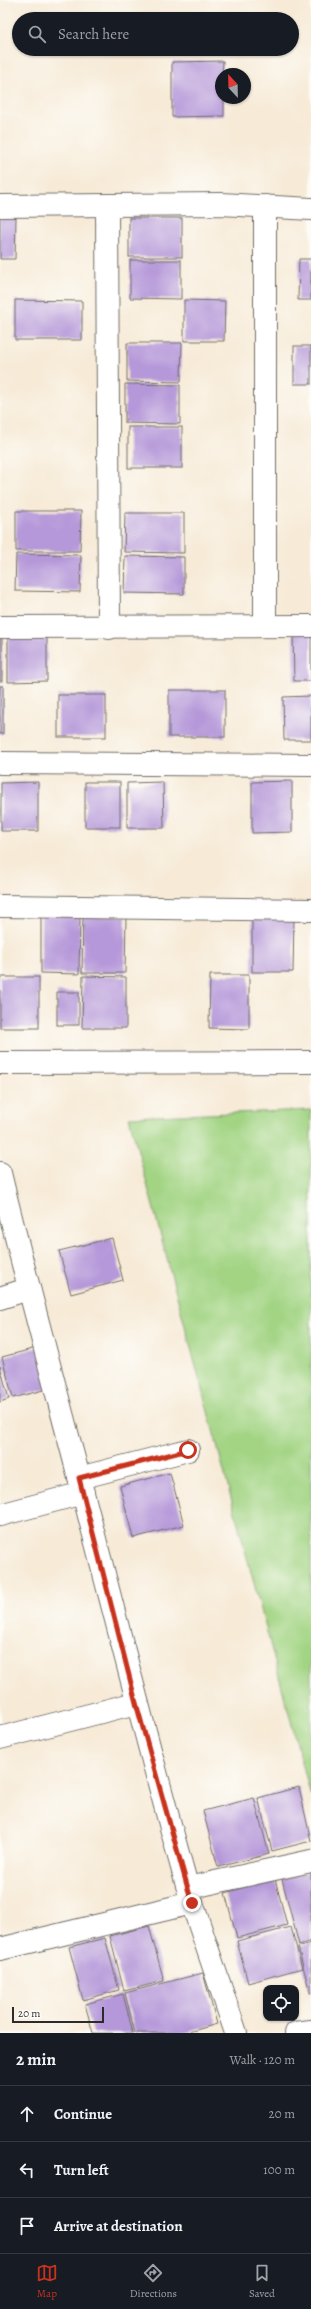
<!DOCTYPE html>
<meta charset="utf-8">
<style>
body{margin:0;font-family:Alegreya,serif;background:#242831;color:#f1f3f6}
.controls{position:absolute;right:12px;bottom:12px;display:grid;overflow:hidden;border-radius:8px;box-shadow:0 1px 3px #0004}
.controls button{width:36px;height:36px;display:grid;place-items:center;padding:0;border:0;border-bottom:1px solid #363941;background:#171b24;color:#f1f3f6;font:20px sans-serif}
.compass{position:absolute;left:215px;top:68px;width:36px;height:36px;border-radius:50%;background:#171b24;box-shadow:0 1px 3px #0004;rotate:338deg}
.scale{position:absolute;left:12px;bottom:10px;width:92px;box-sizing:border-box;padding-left:4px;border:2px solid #2b2b2b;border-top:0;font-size:11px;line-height:14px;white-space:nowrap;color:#2b2b2b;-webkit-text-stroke:3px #fdfcf7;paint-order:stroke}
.stop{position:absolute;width:12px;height:12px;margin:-9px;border:3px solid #c8321e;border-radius:50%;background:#fff}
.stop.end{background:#c8321e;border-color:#fff;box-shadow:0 1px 4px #0008}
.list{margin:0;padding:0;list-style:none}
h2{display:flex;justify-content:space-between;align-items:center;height:52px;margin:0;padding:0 16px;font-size:17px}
h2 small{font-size:13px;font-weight:400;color:#9ea1a6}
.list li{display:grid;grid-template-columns:26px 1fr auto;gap:12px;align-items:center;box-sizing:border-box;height:56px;padding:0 16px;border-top:1px solid #363941}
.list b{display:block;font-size:15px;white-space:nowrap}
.list em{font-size:13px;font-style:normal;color:#9ea1a6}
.icon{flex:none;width:22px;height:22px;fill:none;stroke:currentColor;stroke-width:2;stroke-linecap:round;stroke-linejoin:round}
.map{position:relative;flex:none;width:311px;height:2033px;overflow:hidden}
.search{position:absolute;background:#171b24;box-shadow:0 1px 3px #0004;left:12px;right:12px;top:12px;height:44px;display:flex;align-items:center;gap:10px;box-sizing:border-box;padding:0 14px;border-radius:22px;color:#9ea1a6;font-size:15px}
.sheet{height:220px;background:#171b24}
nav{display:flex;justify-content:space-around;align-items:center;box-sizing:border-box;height:56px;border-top:1px solid #363941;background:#171b24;font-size:11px;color:#9ea1a6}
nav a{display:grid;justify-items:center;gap:2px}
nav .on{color:#c8321e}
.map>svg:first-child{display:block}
.green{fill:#a2d483;stroke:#668057}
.building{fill:#b598d9}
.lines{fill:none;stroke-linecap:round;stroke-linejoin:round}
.street-casing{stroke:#726e68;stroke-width:24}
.street{stroke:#fff;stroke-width:22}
.route{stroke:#c8321e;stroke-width:5}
</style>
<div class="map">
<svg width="311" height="2033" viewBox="0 0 311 2033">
<rect width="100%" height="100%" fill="#fdfcf7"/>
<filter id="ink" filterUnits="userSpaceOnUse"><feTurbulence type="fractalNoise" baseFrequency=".025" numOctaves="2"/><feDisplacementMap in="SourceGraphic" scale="8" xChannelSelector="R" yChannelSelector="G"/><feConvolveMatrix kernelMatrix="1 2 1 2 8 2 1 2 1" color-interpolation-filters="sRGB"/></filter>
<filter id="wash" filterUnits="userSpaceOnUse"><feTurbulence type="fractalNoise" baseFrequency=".012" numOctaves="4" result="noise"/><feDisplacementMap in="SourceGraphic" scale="16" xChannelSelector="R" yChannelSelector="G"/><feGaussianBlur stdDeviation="0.9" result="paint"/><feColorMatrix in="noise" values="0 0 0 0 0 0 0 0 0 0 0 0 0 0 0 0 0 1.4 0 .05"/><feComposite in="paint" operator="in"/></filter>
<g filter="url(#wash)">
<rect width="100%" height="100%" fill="#f7ebd8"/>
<polygon class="green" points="311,1110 311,1796 129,1117"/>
<g id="blocks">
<g class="building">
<polygon points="223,61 221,98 224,98 224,116 172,117 172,62"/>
<polygon points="0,217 16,217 15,259 0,259"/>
<rect x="129" y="218" width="53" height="39"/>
<polygon points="299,259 311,259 311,300 298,300"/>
<polygon points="130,260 181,260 181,299 130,298"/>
<polygon points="15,300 82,301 82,340 15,340"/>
<polygon points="184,300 225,301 224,341 184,341"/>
<polygon points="127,343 182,343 181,382 127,381"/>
<rect x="294" y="346" width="17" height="38"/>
<polygon points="125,384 180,385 180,424 125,423"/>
<rect x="128" y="427" width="54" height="41"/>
<polygon points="16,511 81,511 80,551 16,551"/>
<polygon points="125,513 184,513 184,553 124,552"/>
<polygon points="16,554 81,555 80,592 15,591"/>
<polygon points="125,556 184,557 184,594 124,593"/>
<polygon points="47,631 47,681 8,682 8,632"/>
<rect x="0" y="633" width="2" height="48"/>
<polygon points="293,633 311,633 311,681 294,681"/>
<rect x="0" y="686" width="3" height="48"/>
<rect x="169" y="690" width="56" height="47"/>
<rect x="58" y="695" width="48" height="42"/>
<polygon points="311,696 311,740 284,740 283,697"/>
<polygon points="292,781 292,832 252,833 252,782"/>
<polygon points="38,782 38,831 1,831 1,783"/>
<rect x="85" y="782" width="35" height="45"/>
<polygon points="163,782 164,828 127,828 127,783"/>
<polygon points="41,915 80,915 79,974 41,973"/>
<polygon points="83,916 126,916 125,973 82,973"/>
<polygon points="252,917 294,917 293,972 252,972"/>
<polygon points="210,975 249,975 249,1029 209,1028"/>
<polygon points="83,976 126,977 126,1028 82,1028"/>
<rect x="0" y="977" width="39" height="51"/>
<rect x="57" y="992" width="22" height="33"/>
<polygon points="112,1238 123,1280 71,1294 59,1251"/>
<polygon points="40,1347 51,1388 13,1398 2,1357"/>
<polygon points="0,1366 9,1399 0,1402"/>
<polygon points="170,1473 184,1525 133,1538 120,1486"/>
<polygon points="299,1787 311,1841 272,1851 258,1798"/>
<polygon points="254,1798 269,1854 218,1867 203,1811"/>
<polygon points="311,1871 311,1941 299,1945 282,1879"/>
<polygon points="275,1879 287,1925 237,1938 225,1893"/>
<polygon points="149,1926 164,1981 124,1991 110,1936"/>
<polygon points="291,1927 302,1968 248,1983 237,1941"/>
<polygon points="105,1938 119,1990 83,2000 69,1947"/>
<polygon points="311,1943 311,1993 310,1993 298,1947"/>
<polygon points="203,1973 217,2024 185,2033 135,2033 125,1993"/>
<polygon points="123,1994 133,2033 93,2033 85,2004"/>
</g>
</g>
</g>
<g filter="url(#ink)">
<use href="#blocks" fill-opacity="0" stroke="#726e68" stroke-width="1"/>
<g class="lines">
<defs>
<g id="street">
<polyline points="0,206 221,204 311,209"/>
<polyline points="107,206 109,628"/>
<polyline points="265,206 265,626"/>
<polyline points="0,627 311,626"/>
<polyline points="0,763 311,765"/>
<polyline points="0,906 311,910"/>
<polyline points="0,1063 311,1062"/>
<path d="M 0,1173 C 26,1280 55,1386 83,1493 C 119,1630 153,1767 192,1903 L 0,1949"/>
<polyline points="0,1298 28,1289"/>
<polyline points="79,1478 188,1450"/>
<polyline points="0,1515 83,1493"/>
<polyline points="0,1738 136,1703"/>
<polyline points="188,1888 311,1861"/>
<polyline points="192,1903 236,2033"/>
<polyline points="296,2033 311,2031"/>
</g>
</defs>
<use href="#street" class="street-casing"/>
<use href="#street" class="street"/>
</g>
</g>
<g class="lines" filter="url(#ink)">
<polyline class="route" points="188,1450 79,1478 136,1703 192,1903"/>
</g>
</svg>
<div class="controls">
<button><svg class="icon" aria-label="locate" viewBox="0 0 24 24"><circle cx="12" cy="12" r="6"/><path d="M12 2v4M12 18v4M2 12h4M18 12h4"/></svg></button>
</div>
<svg class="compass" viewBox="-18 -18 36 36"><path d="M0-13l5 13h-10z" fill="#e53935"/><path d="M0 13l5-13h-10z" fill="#9ea1a6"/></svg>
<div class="scale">20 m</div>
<div class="stop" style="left:188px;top:1450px"></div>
<div class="stop end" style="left:192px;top:1903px"></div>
<div class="search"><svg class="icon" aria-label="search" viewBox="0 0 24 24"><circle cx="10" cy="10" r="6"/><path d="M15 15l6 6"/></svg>Search here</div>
</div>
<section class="sheet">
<h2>2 min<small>Walk · 120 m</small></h2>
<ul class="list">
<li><svg class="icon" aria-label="ahead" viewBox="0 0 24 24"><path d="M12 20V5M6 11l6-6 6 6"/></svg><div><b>Continue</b></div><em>20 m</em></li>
<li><svg class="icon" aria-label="left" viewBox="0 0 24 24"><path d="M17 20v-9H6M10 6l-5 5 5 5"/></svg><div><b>Turn left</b></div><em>100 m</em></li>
<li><svg class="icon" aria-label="arrive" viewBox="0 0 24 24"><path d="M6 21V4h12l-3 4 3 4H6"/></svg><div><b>Arrive at destination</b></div></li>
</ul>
</section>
<nav>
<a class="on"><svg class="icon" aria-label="map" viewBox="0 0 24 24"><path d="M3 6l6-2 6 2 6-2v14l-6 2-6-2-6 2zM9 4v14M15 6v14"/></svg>Map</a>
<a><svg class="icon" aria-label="directions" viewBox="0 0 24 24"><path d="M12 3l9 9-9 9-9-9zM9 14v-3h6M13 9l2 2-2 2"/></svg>Directions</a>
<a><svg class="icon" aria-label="saved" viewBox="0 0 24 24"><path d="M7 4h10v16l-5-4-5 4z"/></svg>Saved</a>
</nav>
